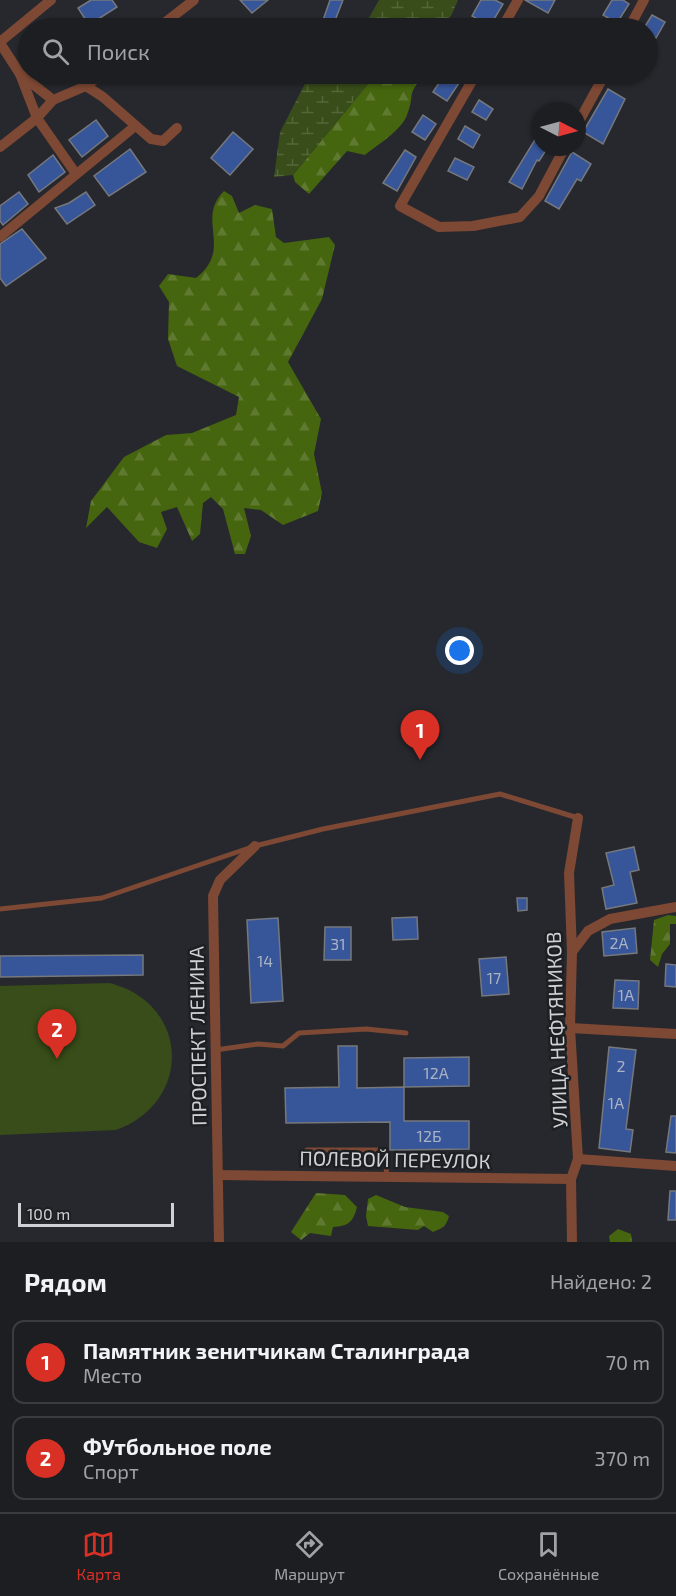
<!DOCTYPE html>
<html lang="ru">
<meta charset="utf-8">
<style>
body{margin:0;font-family:"Exo 2",sans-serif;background:#25272a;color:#f1f3f6}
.compass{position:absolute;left:532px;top:102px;width:54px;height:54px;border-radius:50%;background:#1c1e22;box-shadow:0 2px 4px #0004;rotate:96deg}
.scale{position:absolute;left:18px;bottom:15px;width:156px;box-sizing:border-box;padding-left:6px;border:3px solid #d0d1d4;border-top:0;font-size:16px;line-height:21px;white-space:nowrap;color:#d0d1d4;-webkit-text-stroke:4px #1d1f23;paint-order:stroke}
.you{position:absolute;left:460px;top:651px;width:21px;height:21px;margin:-15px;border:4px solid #fff;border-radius:50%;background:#1a73e8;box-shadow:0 0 0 9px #1a73e833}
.badge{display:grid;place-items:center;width:39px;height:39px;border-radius:50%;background:#d93025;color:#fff;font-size:20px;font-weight:700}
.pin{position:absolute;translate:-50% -50px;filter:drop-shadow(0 2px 3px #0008)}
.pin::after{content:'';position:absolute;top:32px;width:21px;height:18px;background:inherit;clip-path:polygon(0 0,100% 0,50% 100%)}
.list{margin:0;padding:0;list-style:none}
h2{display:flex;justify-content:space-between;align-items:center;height:78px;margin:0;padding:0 24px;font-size:26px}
h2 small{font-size:20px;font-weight:400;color:#a0a2a5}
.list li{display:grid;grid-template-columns:39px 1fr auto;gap:18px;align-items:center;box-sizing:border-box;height:84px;margin:0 12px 12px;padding:0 12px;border:2px solid #3a3c40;border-radius:12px}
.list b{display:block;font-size:22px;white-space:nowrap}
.list p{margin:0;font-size:20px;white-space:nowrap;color:#a0a2a5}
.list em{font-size:20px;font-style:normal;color:#a0a2a5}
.icon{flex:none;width:33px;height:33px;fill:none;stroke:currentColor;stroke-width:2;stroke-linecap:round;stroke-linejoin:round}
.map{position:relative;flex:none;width:676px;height:1242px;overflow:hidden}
.search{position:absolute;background:#1c1e22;box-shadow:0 2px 4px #0004;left:18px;right:18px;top:18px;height:66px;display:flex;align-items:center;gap:15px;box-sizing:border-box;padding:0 21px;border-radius:33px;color:#a0a2a5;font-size:22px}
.sheet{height:270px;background:#1c1e22}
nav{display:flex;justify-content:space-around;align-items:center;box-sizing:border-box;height:84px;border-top:2px solid #3a3c40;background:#1c1e22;font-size:16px;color:#a0a2a5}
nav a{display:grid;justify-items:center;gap:3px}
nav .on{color:#d93025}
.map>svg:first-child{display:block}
.grass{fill:#384d19}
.forest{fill:url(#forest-firs)}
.wetland{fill:url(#wetland-marsh)}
.building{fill:#375599;stroke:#75787d;stroke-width:1.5}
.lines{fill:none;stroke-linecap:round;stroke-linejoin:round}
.service{stroke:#7d4834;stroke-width:5}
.minor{stroke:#7d4834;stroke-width:10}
.labels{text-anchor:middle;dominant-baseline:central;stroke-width:5;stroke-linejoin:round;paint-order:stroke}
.number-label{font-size:16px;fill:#aab2c5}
.street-label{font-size:20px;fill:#d0d1d4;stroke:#1d1f23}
</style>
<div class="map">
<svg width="676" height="1242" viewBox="0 0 676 1242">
<defs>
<pattern id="forest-firs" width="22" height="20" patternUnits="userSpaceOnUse" patternTransform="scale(1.5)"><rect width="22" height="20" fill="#45650e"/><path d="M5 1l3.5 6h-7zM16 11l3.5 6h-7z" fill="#5f7a30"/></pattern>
<pattern id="wetland-marsh" width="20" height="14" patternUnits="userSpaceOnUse" patternTransform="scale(1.5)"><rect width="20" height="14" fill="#384d19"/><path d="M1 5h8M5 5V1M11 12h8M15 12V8" fill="none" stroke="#54663a"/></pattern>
</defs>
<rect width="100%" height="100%" fill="#26282d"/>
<path class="grass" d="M 110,983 C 190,1004 193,1102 116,1130 L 0,1135 L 0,986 Z"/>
<g class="forest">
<path d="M 381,74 L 426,74 C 405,95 416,92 407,115 C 401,131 377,145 365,155 L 347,151 L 309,194 L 295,182 L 293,175 L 368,84 Z"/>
<path d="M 224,191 L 232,196 L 239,213 L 255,205 L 272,209 L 276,237 L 284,243 L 329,237 L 335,245 L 322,299 L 288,362 L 321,419 L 314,454 L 322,493 L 318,511 L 283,525 L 261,510 L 244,508 L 251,536 L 245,554 L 235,554 L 223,509 L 211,497 L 203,503 L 200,534 L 192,541 L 177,507 L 161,512 L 167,529 L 157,548 L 139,542 L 107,507 L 86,528 L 91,501 L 124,457 L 166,435 L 192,433 L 236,415 L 239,397 L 177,366 L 168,339 L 169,302 L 159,286 L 168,274 L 196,278 C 234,248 195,220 224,191 Z"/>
<polygon points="668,915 676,916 676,924 670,924 670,944 662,954 658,967 650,960 654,920"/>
<path d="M 316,1193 L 345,1195 L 357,1207 C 353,1222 349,1226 333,1227 L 331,1236 L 310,1233 L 301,1240 L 291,1232 Z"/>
<path d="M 376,1195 L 405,1207 L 443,1212 L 449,1216 C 446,1227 443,1228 433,1232 L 424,1226 L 418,1230 L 368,1226 L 366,1216 L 368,1199 Z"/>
<polygon points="618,1229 631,1234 632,1242 610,1242 609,1236"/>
</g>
<g class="wetland">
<polygon points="379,0 458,0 451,16 436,28 359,28 366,23"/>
<polygon points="310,74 381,74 368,84 293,175 274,177 280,132"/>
</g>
<g class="building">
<polygon points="91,0 112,0 117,7 89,25 78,8"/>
<polygon points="240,0 268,0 252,13"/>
<polygon points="330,0 343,0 332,28 326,28 321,26"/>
<polygon points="481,0 495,0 503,4 490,26 472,16"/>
<polygon points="525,0 555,0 548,13"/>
<polygon points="612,0 623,0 629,4 617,23 603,15"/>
<polygon points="652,15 665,22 656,38 648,34 648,28 644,28"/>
<polygon points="445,74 451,74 461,80 447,101 433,92"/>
<polygon points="608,89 625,99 603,144 583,132"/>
<polygon points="479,100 493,109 486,120 472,112"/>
<polygon points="423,115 436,124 425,140 412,132"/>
<polygon points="96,120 108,136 82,157 69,140"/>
<polygon points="465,126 480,135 473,148 458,139"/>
<polygon points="233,132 253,149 230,175 211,158"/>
<polygon points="536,138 541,141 541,147 548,147 539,161 537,160 522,189 509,182"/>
<polygon points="130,149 146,172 109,196 94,176"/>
<polygon points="405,150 416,157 397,191 383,183"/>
<polygon points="572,152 591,164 581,181 577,179 559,209 545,201"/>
<polygon points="53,155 65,172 39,192 28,175"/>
<polygon points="455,158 474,167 467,180 448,171"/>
<polygon points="19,192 28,204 3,225 0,221 0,206"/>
<polygon points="86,192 95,205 67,224 55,208 69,203"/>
<polygon points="22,229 46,258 6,286 0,278 0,244"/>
<polygon points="634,847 639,870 630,872 637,903 606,909 602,888 614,885 606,853"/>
<polygon points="517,898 527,898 527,910 518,911"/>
<polygon points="417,917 418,939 393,940 392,918"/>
<polygon points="278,918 283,1001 251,1003 247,920"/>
<polygon points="325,927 351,927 351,960 324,960"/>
<polygon points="635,928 637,953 604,956 602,932"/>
<polygon points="143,955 143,975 0,977 0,956"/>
<polygon points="506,957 509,994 482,996 479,959"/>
<polygon points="666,964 676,965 676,987 665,986"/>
<polygon points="615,980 639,981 638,1009 613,1008"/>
<polygon points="338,1046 357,1046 357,1088 404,1087 404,1121 469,1121 469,1149 390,1150 390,1122 286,1123 285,1088 339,1087"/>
<polygon points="609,1047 636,1050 626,1129 633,1130 630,1152 599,1148"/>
<polygon points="469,1057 469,1086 404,1087 404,1058"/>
<polygon points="671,1116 676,1116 676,1153 666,1152"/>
<polygon points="670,1191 676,1191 676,1220 668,1220"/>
</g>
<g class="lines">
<g class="service">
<polyline points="0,909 102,898 255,846 323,829 500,794 578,818"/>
<polyline points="215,1050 258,1044 283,1046 299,1033 366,1029 406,1033"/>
<polyline points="307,1150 382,1150 387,1161 386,1177"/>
</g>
<g class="minor">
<polyline points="158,28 194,0"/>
<polyline points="502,28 518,0"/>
<polyline points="629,28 644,0"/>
<polyline points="0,42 51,0"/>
<polyline points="0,43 20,74 53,100"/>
<polyline points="20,74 37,118 76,174"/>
<polyline points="476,74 400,206 439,227 473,226 520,217 539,196 565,147"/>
<polyline points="86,86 103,97 151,139 163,141 177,128"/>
<polyline points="577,125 605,74"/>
<polyline points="0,147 37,118 53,100 86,86 102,74"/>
<polyline points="0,237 134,127"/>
<polyline points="572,952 588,931 610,919 676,907"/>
<polyline points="570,1028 676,1034"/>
<polyline points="578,1159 676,1166"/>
<polyline points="218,1175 571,1179"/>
<polyline points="219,1242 213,896 220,880 255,846"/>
<polyline points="572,1242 571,1179 578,1159 570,1028 572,952 569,873 578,818"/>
</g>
</g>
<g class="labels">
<g class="number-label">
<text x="619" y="942">2А</text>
<text x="338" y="943">31</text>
<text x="265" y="960">14</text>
<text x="494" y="977">17</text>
<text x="626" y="994">1А</text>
<text x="621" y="1065">2</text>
<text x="436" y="1072">12А</text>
<text x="616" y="1102">1А</text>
<text x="429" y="1135">12Б</text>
</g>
<g class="street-label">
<text transform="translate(556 1030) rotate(-92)">УЛИЦА НЕФТЯНИКОВ</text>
<text transform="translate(197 1036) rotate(-91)">ПРОСПЕКТ ЛЕНИНА</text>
<text transform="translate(395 1159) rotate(1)">ПОЛЕВОЙ ПЕРЕУЛОК</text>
</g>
</g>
</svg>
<svg class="compass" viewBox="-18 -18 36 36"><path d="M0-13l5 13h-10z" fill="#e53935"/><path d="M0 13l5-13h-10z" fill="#a0a2a5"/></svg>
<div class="scale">100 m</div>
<div class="you"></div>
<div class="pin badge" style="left:420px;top:760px">1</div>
<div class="pin badge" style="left:57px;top:1059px">2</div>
<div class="search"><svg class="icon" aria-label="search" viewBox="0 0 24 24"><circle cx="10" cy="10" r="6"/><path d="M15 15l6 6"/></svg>Поиск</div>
</div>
<section class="sheet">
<h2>Рядом<small>Найдено: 2</small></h2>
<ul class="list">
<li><span class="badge">1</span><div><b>Памятник зенитчикам Сталинграда</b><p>Место</p></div><em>70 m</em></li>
<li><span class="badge">2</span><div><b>ФУтбольное поле</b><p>Спорт</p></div><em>370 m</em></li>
</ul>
</section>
<nav>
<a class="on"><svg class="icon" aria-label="map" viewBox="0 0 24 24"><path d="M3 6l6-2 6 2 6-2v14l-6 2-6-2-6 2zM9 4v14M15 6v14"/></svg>Карта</a>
<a><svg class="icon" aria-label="directions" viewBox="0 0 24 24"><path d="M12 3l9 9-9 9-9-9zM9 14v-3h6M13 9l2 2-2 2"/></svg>Маршрут</a>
<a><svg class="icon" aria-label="saved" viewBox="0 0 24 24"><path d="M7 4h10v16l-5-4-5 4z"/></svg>Сохранённые</a>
</nav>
